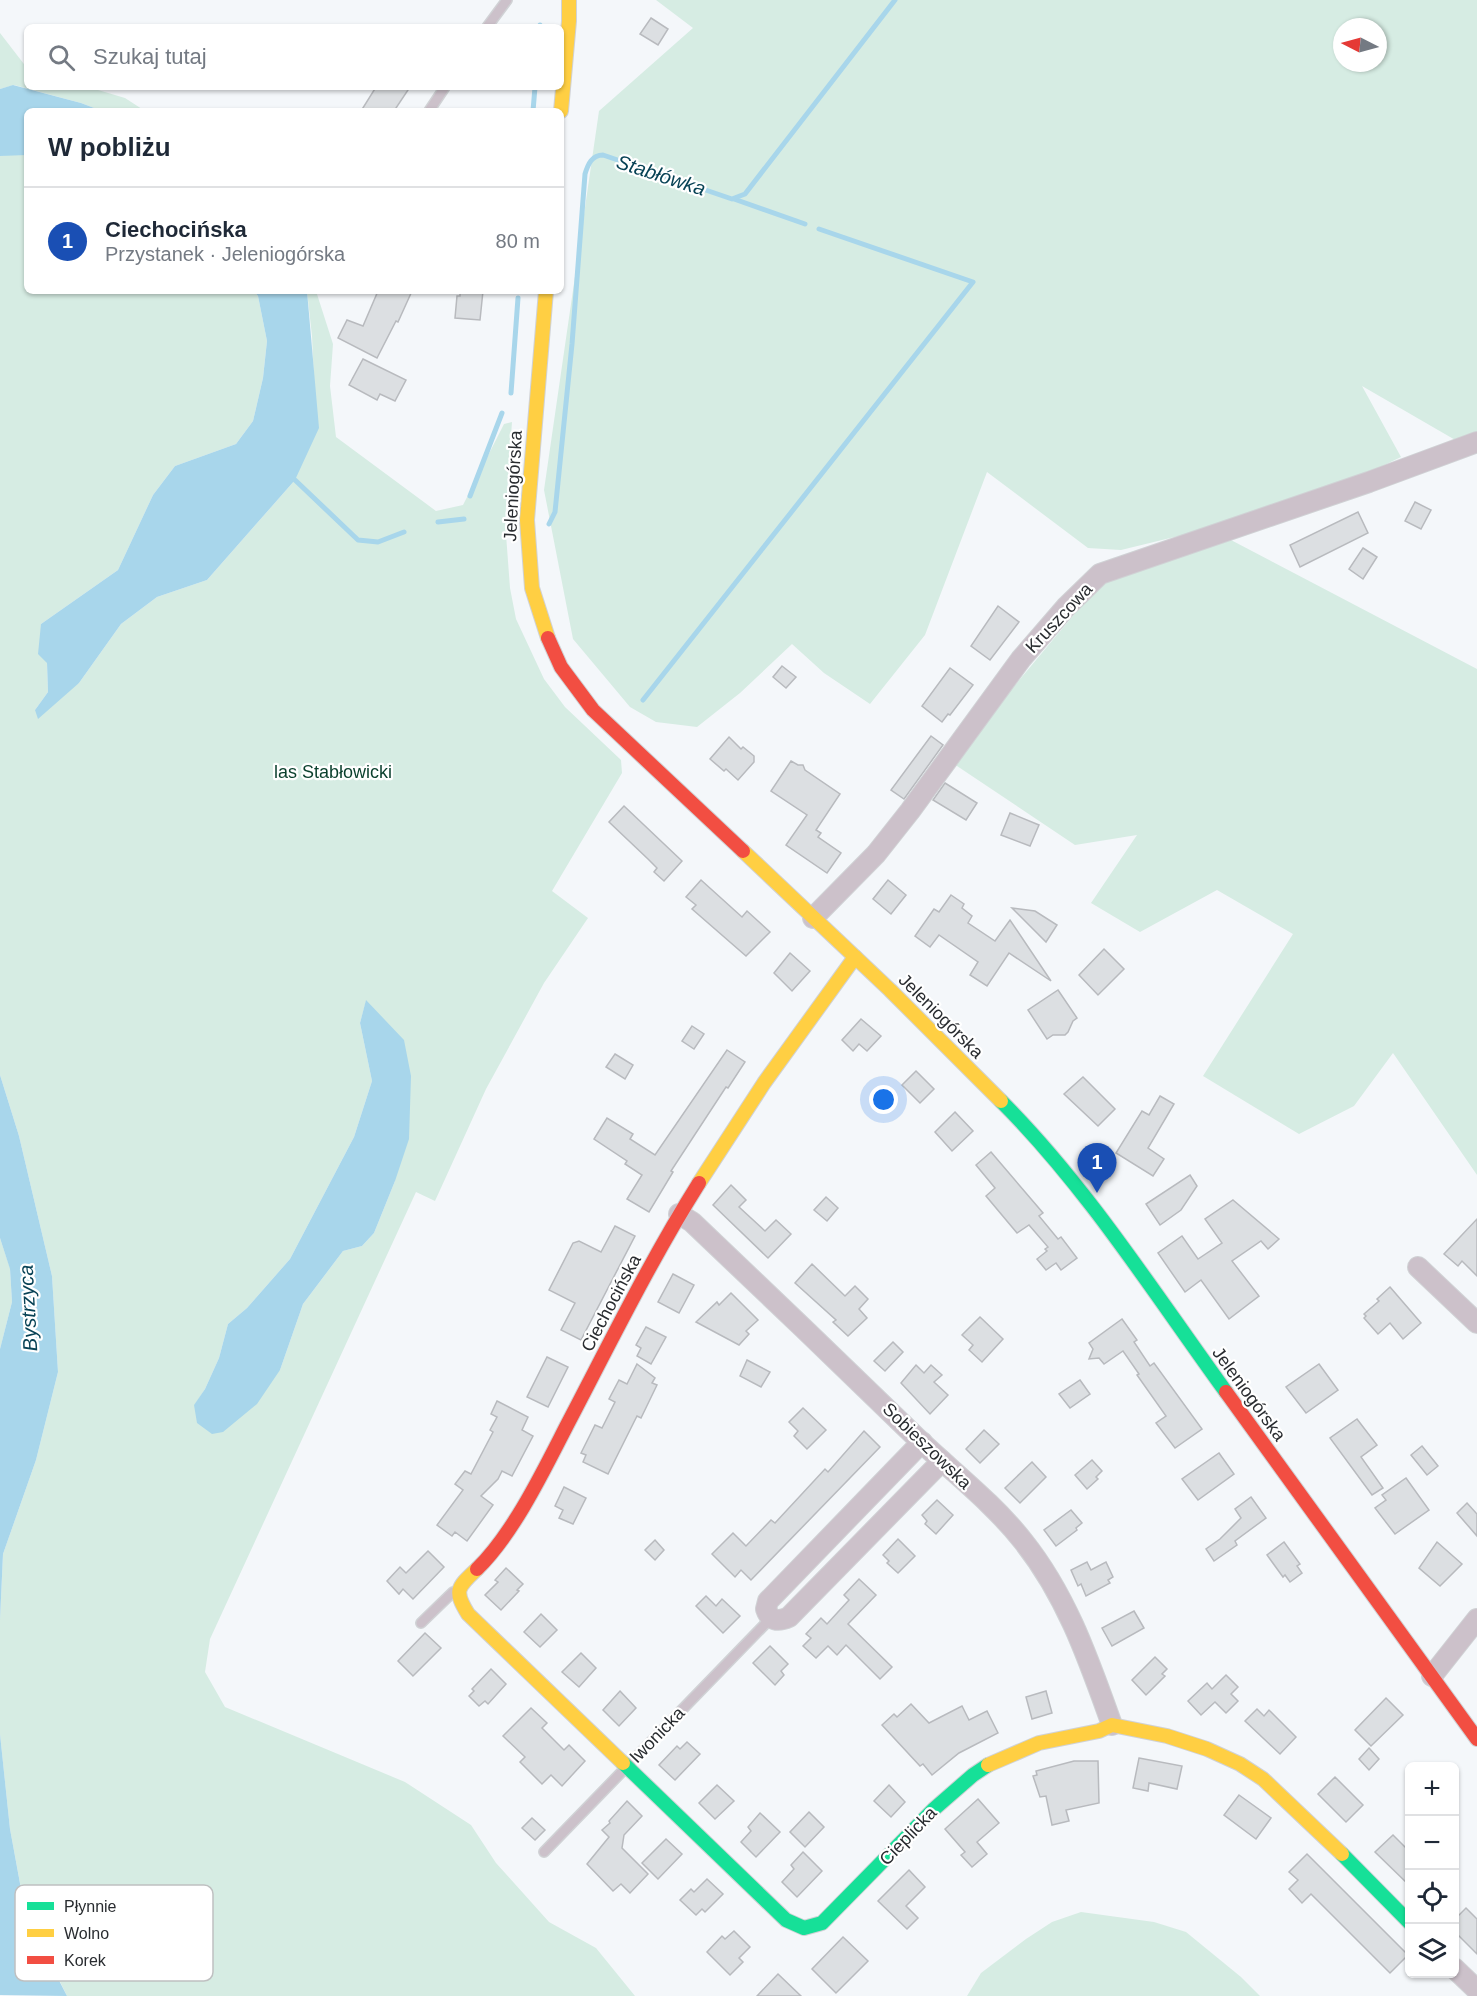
<!DOCTYPE html>
<html lang="pl">
<meta charset="utf-8">
<style>
body{margin:0;font-family:Helvetica,sans-serif;background:#f6f6f7;color:#1f2937}
.controls{position:absolute;right:18px;bottom:18px;display:grid;overflow:hidden;border-radius:9px;box-shadow:0 2px 4px #0004}
.controls button{width:54px;height:54px;display:grid;place-items:center;padding:0;border:0;border-bottom:2px solid #e0e1e3;background:#fff;color:#1f2937;font:30px sans-serif}
.compass{position:absolute;left:1333px;top:18px;width:54px;height:54px;border-radius:50%;background:#fff;box-shadow:0 2px 4px #0004;rotate:276deg}
.you{position:absolute;left:884px;top:1100px;width:21px;height:21px;margin:-15px;border:4px solid #fff;border-radius:50%;background:#1a73e8;box-shadow:0 0 0 9px #1a73e833}
.badge{display:grid;place-items:center;width:39px;height:39px;border-radius:50%;background:#0f766e;color:#fff;font-size:20px;font-weight:700}
.pin{position:absolute;translate:-50% -50px;filter:drop-shadow(0 2px 3px #0008)}
.pin::after{content:'';position:absolute;top:32px;width:21px;height:18px;background:inherit;clip-path:polygon(0 0,100% 0,50% 100%)}
.list{margin:0;padding:0;list-style:none}
h2{display:flex;justify-content:space-between;align-items:center;height:78px;margin:0;padding:0 24px;font-size:26px}
h2 small{font-size:20px;font-weight:400;color:#747a83}
.list li{display:grid;grid-template-columns:39px 1fr auto;gap:18px;align-items:center;box-sizing:border-box;height:108px;padding:0 24px;border-top:2px solid #e0e1e3}
.list b{display:block;font-size:22px;white-space:nowrap}
.list p{margin:0;font-size:20px;white-space:nowrap;color:#747a83}
.list em{font-size:20px;font-style:normal;color:#747a83}
.icon{flex:none;width:33px;height:33px;fill:none;stroke:currentColor;stroke-width:2;stroke-linecap:round;stroke-linejoin:round}
.map{position:relative;flex:none;width:1477px;height:1996px;overflow:hidden}
.search{position:absolute;background:#fff;box-shadow:0 2px 4px #0004;left:24px;top:24px;width:540px;height:66px;display:flex;align-items:center;gap:15px;box-sizing:border-box;padding:0 21px;border-radius:9px;color:#747a83;font-size:22px}
.panel{position:absolute;background:#fff;box-shadow:0 2px 4px #0004;left:24px;top:108px;width:540px;height:186px;border-radius:9px}
.map>svg:first-child{display:block}
.green{fill:#d6ece3;fill-rule:evenodd}
.water{fill:#a8d6eb}
.lines{fill:none;stroke-linecap:round;stroke-linejoin:round}
.stream{stroke:#a8d6eb;stroke-width:5}
.building{fill:#dcdfe2;stroke:#b8babe;stroke-width:1.5}
.lane-casing{stroke:#d0d2d5;stroke-width:12}
.street-casing{stroke:#d0d2d5;stroke-width:22}
.fast-casing{stroke:#d0d2d5;stroke-width:16}
.slow-casing{stroke:#d0d2d5;stroke-width:16}
.jam-casing{stroke:#d0d2d5;stroke-width:16}
.lane{stroke:#ccc1ca;stroke-width:9}
.street{stroke:#ccc1ca;stroke-width:20}
.fast{stroke:#16e098;stroke-width:14}
.slow{stroke:#ffcf43;stroke-width:14}
.jam{stroke:#f24e42;stroke-width:14}
.labels{text-anchor:middle;dominant-baseline:central;stroke-width:4.5;stroke-linejoin:round;paint-order:stroke}
.street-label{font-size:18px;fill:#292c30;stroke:#fff}
.park-label{font-size:18px;fill:#093f2c;stroke:#fff}
.water-label{font-size:20px;font-style:italic;fill:#074255;stroke:#fff}
.key{fill:#fff;stroke:#bfc0c1;stroke-width:1.5}
.key-label{font-size:16px;fill:#292c30}
</style>
<div class="map">
<svg width="1477" height="1996" viewBox="0 0 1477 1996">
<rect width="100%" height="100%" fill="#f4f7fa"/>
<g class="green">
<path d="M 656,0 L 1477,0 L 1477,434 L 1457,441 L 1362,386 L 1401,457 L 1366,474 L 1199,531 L 1121,550 L 1088,548 L 987,472 L 925,635 L 870,704 L 824,673 L 792,644 L 740,693 L 697,727 L 656,722 L 630,707 L 573,639 L 544,490 L 599,111 L 693,28 ZM 1342,27 L 1378,27 L 1378,63 L 1342,63 Z"/>
<polygon points="0,33 27,68 27,87 88,87 125,98 145,111 102,111 81,103 14,85 0,89"/>
<path d="M 6,155 L 27,155 L 27,291 L 254,291 L 258,296 L 267,341 L 263,378 L 253,421 L 236,444 L 175,466 L 153,495 L 118,570 L 41,624 L 47,663 L 48,692 L 35,710 L 79,683 L 121,624 L 157,597 L 207,580 L 295,480 L 314,381 L 312,336 L 307,291 L 316,291 L 333,344 L 330,386 L 336,437 L 436,511 L 463,505 L 504,424 L 512,422 L 505,521 L 510,588 L 516,619 L 544,679 L 565,707 L 621,760 L 622,773 L 552,891 L 588,918 L 544,983 L 486,1089 L 435,1201 L 416,1192 L 210,1639 L 205,1672 L 225,1707 L 405,1782 L 471,1825 L 496,1863 L 549,1922 L 596,1948 L 635,1996 L 67,1996 L 25,1910 L 10,1829 L 0,1734 L 0,1620 L 3,1554 L 36,1460 L 58,1372 L 52,1276 L 19,1136 L 0,1075 L 0,156 ZM 366,1001 L 395,1181 L 374,1233 L 362,1246 L 343,1251 L 303,1304 L 280,1370 L 194,1406 L 205,1389 L 219,1358 L 228,1324 L 247,1308 L 290,1259 L 354,1137 L 372,1081 L 360,1023 Z"/>
<polygon points="1229,539 1477,669 1477,1175 1393,1053 1354,1106 1299,1134 1203,1076 1293,934 1217,890 1140,932 1091,903 1137,835 1075,845 951,762 1102,581"/>
<polygon points="0,1238 10,1268 12,1302 0,1349"/>
<polygon points="1081,1912 1154,1922 1186,1932 1241,1977 1260,1996 967,1996 981,1973 1026,1939 1052,1922"/>
</g>
<g class="water">
<polygon points="13,85 81,103 102,111 27,111 27,155 0,156 0,89"/>
<polygon points="254,291 307,291 319,428 295,480 207,580 157,597 121,624 79,683 38,719 35,710 48,692 47,663 38,654 41,624 118,570 153,495 175,466 236,444 253,421 263,378 267,341 258,296"/>
<polygon points="366,1000 404,1040 411,1076 409,1139 395,1181 374,1233 362,1246 343,1251 303,1304 280,1370 257,1404 223,1432 212,1434 197,1423 194,1405 205,1389 219,1358 228,1324 247,1308 290,1259 354,1137 372,1081 360,1023"/>
<polygon points="0,1075 19,1136 52,1276 58,1372 36,1460 3,1554 0,1620 0,1349 12,1302 10,1269 0,1238"/>
<polygon points="0,1734 10,1829 26,1916 67,1996 0,1995"/>
</g>
<g class="lines">
<g class="stream">
<polyline points="540,27 540,25"/>
<polyline points="533,111 535,87"/>
<polyline points="734,199 805,224"/>
<polyline points="511,393 518,298"/>
<polyline points="295,480 358,540 378,542 404,532"/>
<polyline points="470,496 502,413"/>
<polyline points="438,522 464,519"/>
<path d="M 549,524 L 555,512 L 572,344 L 585,174 C 588,164 592,155 603,155 L 732,199 L 745,194 L 895,0"/>
<polyline points="643,700 973,282 819,229"/>
</g>
</g>
<g class="building">
<polygon points="651,18 668,29 658,45 640,34"/>
<polygon points="376,87 410,87 394,111 361,111"/>
<polygon points="378,291 412,291 398,322 396,321 377,358 338,338 347,320 363,326"/>
<polygon points="460,291 483,291 480,320 455,318 457,296 460,296"/>
<polygon points="363,359 406,380 395,401 380,394 377,400 349,385"/>
<polygon points="1415,502 1431,510 1421,529 1405,521"/>
<polygon points="1358,512 1368,533 1300,567 1290,545"/>
<polygon points="1363,548 1377,557 1363,579 1349,569"/>
<polygon points="998,606 1019,622 990,660 971,646"/>
<polygon points="782,666 796,677 786,688 773,677"/>
<polygon points="950,668 973,685 950,715 948,714 942,722 922,706"/>
<polygon points="931,736 943,745 904,799 891,790"/>
<polygon points="729,737 741,749 743,747 754,756 754,762 738,780 726,769 724,771 710,759"/>
<polygon points="791,761 798,765 803,765 805,770 840,794 816,830 821,833 818,837 841,853 827,873 786,845 807,815 771,791"/>
<polygon points="945,783 977,803 966,820 933,800"/>
<polygon points="624,806 682,861 664,881 654,872 657,868 648,859 609,822"/>
<polygon points="1010,813 1039,825 1030,846 1001,835"/>
<polygon points="701,880 742,917 747,911 770,932 746,956 692,909 696,905 686,897"/>
<polygon points="888,880 906,895 891,914 873,899"/>
<polygon points="951,895 964,904 962,908 972,916 968,923 995,941 1010,920 1051,981 1009,953 987,986 970,975 978,962 939,935 930,947 915,936 934,909 939,912"/>
<polygon points="1012,908 1035,911 1057,925 1046,942"/>
<polygon points="1104,949 1124,969 1098,995 1079,975"/>
<polygon points="790,953 810,971 792,991 774,973"/>
<polygon points="1058,990 1077,1018 1073,1021 1068,1032 1065,1035 1053,1035 1047,1039 1028,1010"/>
<polygon points="861,1019 881,1036 867,1051 859,1044 853,1051 842,1040"/>
<polygon points="692,1026 704,1034 694,1049 682,1041"/>
<polygon points="727,1050 745,1062 728,1088 726,1087 671,1171 673,1172 649,1212 627,1199 642,1175 625,1164 627,1161 594,1139 607,1118 633,1134 630,1139 655,1155"/>
<polygon points="615,1054 633,1065 625,1079 606,1067"/>
<polygon points="916,1071 934,1089 920,1103 902,1085"/>
<polygon points="1083,1077 1115,1109 1098,1126 1064,1094"/>
<polygon points="1160,1096 1174,1104 1148,1148 1164,1159 1153,1176 1116,1153 1142,1111 1149,1115"/>
<polygon points="955,1112 973,1131 952,1151 935,1132"/>
<polygon points="991,1152 1043,1213 1039,1216 1058,1239 1061,1237 1077,1258 1061,1270 1056,1263 1046,1270 1037,1259 1047,1251 1045,1249 1048,1247 1029,1225 1017,1233 986,1196 995,1188 976,1165"/>
<polygon points="1190,1175 1197,1186 1181,1210 1160,1225 1146,1204"/>
<polygon points="731,1185 746,1200 739,1207 765,1231 776,1220 791,1234 768,1258 713,1205"/>
<polygon points="826,1197 838,1208 827,1221 814,1210"/>
<polygon points="1233,1200 1279,1239 1268,1249 1261,1241 1232,1261 1259,1296 1229,1319 1201,1280 1185,1292 1158,1253 1182,1236 1198,1259 1222,1243 1205,1219"/>
<polygon points="1477,1219 1477,1276 1462,1261 1458,1266 1444,1254"/>
<polygon points="615,1226 635,1236 581,1340 561,1330 575,1303 549,1290 573,1243 579,1241 601,1252"/>
<polygon points="812,1264 845,1296 855,1286 868,1299 859,1309 867,1318 848,1336 833,1322 836,1320 795,1283"/>
<polygon points="673,1274 694,1285 679,1313 658,1302"/>
<polygon points="1390,1287 1421,1323 1403,1339 1390,1323 1378,1334 1364,1318 1366,1316 1364,1314 1379,1301 1377,1299"/>
<polygon points="731,1293 758,1320 746,1331 749,1334 739,1345 696,1322 717,1302 719,1305"/>
<polygon points="980,1317 1003,1339 982,1362 969,1350 973,1345 962,1335"/>
<polygon points="1122,1319 1137,1340 1134,1342 1150,1366 1154,1363 1202,1429 1175,1448 1156,1423 1166,1416 1137,1375 1139,1374 1123,1351 1104,1364 1099,1358 1089,1359 1093,1349 1089,1343"/>
<polygon points="646,1327 666,1337 651,1364 637,1356 641,1348 636,1345"/>
<polygon points="893,1342 903,1352 885,1371 874,1361"/>
<polygon points="547,1357 568,1367 548,1407 527,1397"/>
<polygon points="747,1360 770,1372 761,1387 740,1376"/>
<polygon points="637,1364 655,1378 652,1383 657,1385 641,1418 637,1416 608,1474 583,1462 586,1455 581,1453 595,1425 602,1428 615,1402 609,1399 619,1380 627,1384"/>
<polygon points="1319,1364 1338,1390 1306,1413 1286,1387"/>
<polygon points="916,1365 924,1373 931,1365 942,1375 934,1382 948,1395 930,1414 901,1383"/>
<polygon points="1080,1380 1090,1394 1070,1408 1059,1394"/>
<polygon points="497,1401 528,1417 522,1430 533,1436 512,1476 502,1471 498,1479 481,1496 493,1505 467,1541 455,1532 452,1536 437,1525 463,1490 455,1484 465,1471 471,1474 493,1432 490,1430 497,1417 491,1414"/>
<polygon points="803,1408 826,1430 807,1449 794,1436 798,1431 789,1422"/>
<polygon points="1357,1419 1377,1445 1361,1457 1383,1488 1372,1495 1330,1438"/>
<polygon points="984,1430 999,1444 980,1463 966,1449"/>
<polygon points="864,1431 880,1447 751,1580 741,1570 735,1577 712,1554 733,1533 746,1546 771,1520 775,1523 825,1469 828,1472"/>
<polygon points="1422,1446 1438,1466 1427,1475 1411,1455"/>
<polygon points="1219,1453 1234,1474 1198,1500 1182,1479"/>
<polygon points="1092,1460 1102,1471 1096,1477 1098,1479 1087,1489 1075,1475"/>
<polygon points="1032,1462 1046,1477 1020,1503 1005,1488"/>
<polygon points="1406,1478 1429,1510 1395,1534 1375,1508 1386,1500 1382,1495"/>
<polygon points="564,1487 586,1498 573,1524 559,1518 563,1510 555,1506"/>
<polygon points="1251,1497 1266,1518 1235,1541 1237,1545 1214,1561 1206,1549 1220,1539 1241,1518 1235,1509"/>
<polygon points="937,1500 953,1515 936,1534 925,1524 927,1521 922,1515"/>
<polygon points="1467,1503 1477,1514 1477,1536 1457,1513"/>
<polygon points="1071,1510 1082,1523 1076,1528 1077,1530 1056,1546 1044,1530"/>
<polygon points="898,1539 915,1556 898,1573 887,1563 889,1561 883,1555"/>
<polygon points="655,1540 664,1550 655,1560 645,1550"/>
<polygon points="1284,1542 1300,1564 1297,1566 1302,1573 1290,1582 1285,1575 1283,1577 1267,1555"/>
<polygon points="1437,1542 1462,1564 1440,1586 1419,1568"/>
<polygon points="428,1551 444,1567 413,1599 403,1589 399,1594 387,1581 400,1567 406,1573"/>
<polygon points="1087,1562 1091,1570 1106,1562 1113,1577 1108,1580 1110,1583 1086,1596 1081,1584 1078,1586 1071,1570"/>
<polygon points="506,1568 523,1584 517,1590 519,1591 501,1610 485,1595 498,1582 495,1580"/>
<polygon points="859,1579 876,1595 848,1624 892,1667 880,1679 846,1645 837,1655 828,1646 816,1658 803,1646 811,1638 806,1634 821,1618 827,1624 849,1600 844,1595"/>
<polygon points="706,1596 716,1606 722,1599 740,1616 723,1633 696,1606"/>
<polygon points="1134,1611 1144,1628 1112,1646 1102,1628"/>
<polygon points="541,1614 557,1630 540,1647 524,1632"/>
<polygon points="425,1633 441,1648 413,1676 398,1661"/>
<polygon points="770,1646 788,1664 781,1671 784,1675 775,1685 753,1663"/>
<polygon points="581,1653 596,1668 579,1687 562,1672"/>
<polygon points="1155,1657 1167,1669 1162,1674 1165,1676 1146,1695 1132,1680"/>
<polygon points="491,1669 506,1684 488,1704 485,1701 479,1706 469,1696 474,1691 472,1689"/>
<polygon points="1226,1675 1238,1687 1231,1694 1238,1701 1226,1713 1215,1702 1201,1715 1188,1701 1207,1683 1212,1689"/>
<polygon points="620,1691 636,1708 619,1726 603,1710"/>
<polygon points="1046,1691 1052,1713 1032,1719 1026,1697"/>
<polygon points="1386,1698 1403,1715 1371,1746 1355,1730"/>
<polygon points="911,1704 929,1723 962,1706 969,1720 987,1711 998,1733 959,1753 932,1775 923,1764 920,1766 882,1725 894,1714 897,1717"/>
<polygon points="531,1708 547,1723 542,1728 564,1750 569,1745 585,1761 562,1786 551,1775 542,1784 520,1762 525,1757 503,1736"/>
<polygon points="1257,1709 1264,1716 1269,1710 1296,1737 1280,1754 1245,1721"/>
<polygon points="687,1742 700,1754 675,1780 659,1765 677,1746 680,1749"/>
<polygon points="1369,1748 1379,1759 1369,1770 1359,1759"/>
<polygon points="1139,1758 1182,1766 1177,1789 1149,1783 1148,1791 1133,1788"/>
<polygon points="1074,1761 1098,1761 1099,1803 1066,1810 1069,1821 1052,1825 1046,1796 1040,1797 1033,1776 1037,1775 1036,1771"/>
<polygon points="1335,1777 1363,1805 1346,1822 1318,1794"/>
<polygon points="717,1785 734,1801 715,1819 699,1803"/>
<polygon points="889,1785 905,1802 891,1817 874,1801"/>
<polygon points="1239,1795 1271,1818 1256,1839 1224,1815"/>
<polygon points="978,1799 999,1823 977,1842 987,1854 972,1867 961,1855 965,1852 945,1829"/>
<polygon points="627,1801 642,1816 624,1835 622,1848 648,1874 630,1893 621,1884 613,1891 587,1864 609,1837 602,1830 610,1823 609,1821"/>
<polygon points="809,1812 824,1827 805,1847 790,1832"/>
<polygon points="760,1813 780,1832 756,1857 741,1842 751,1831 748,1827"/>
<polygon points="532,1818 545,1830 535,1840 522,1828"/>
<polygon points="1393,1835 1410,1852 1410,1886 1375,1852"/>
<polygon points="666,1839 682,1854 658,1879 642,1863"/>
<polygon points="803,1852 822,1871 797,1897 782,1882 794,1869 791,1865"/>
<polygon points="1307,1854 1408,1955 1390,1973 1311,1894 1302,1903 1289,1889 1298,1880 1289,1872"/>
<polygon points="909,1870 925,1887 906,1906 918,1918 907,1929 878,1901"/>
<polygon points="707,1879 723,1894 705,1912 702,1909 696,1915 680,1900 691,1889 694,1892"/>
<polygon points="1466,1908 1477,1919 1477,1954 1455,1932 1455,1919"/>
<polygon points="734,1931 750,1947 739,1958 743,1962 730,1975 707,1952 722,1936 725,1939"/>
<polygon points="843,1937 868,1961 836,1993 812,1969"/>
<polygon points="778,1974 801,1996 757,1996"/>
</g>
<g class="lines">
<defs>
<g id="lane">
<polyline points="487,27 507,0"/>
<polyline points="429,111 445,87"/>
<polyline points="421,1623 453,1592"/>
<polyline points="544,1852 771,1618"/>
</g>
<g id="street">
<polyline points="813,918 876,854 910,811 1021,659 1066,607 1100,574 1369,482 1477,442"/>
<path d="M 679,1214 L 692,1222 C 768,1294 844,1367 919,1440 C 954,1473 994,1504 1023,1541 C 1067,1596 1089,1661 1112,1725"/>
<polyline points="1418,1267 1477,1323"/>
<path d="M 922,1442 L 768,1601 L 766,1609 C 770,1621 778,1622 789,1617 L 942,1461"/>
<polyline points="1432,1676 1477,1619"/>
<polyline points="1454,1968 1477,1990"/>
</g>
<g id="fast">
<path d="M 1001,1101 C 1087,1187 1154,1293 1226,1392"/>
<polyline points="623,1763 786,1920 804,1928 822,1923 934,1809 973,1775 988,1765"/>
<polyline points="1342,1854 1410,1923"/>
</g>
<g id="slow">
<polyline points="561,111 569,21 569,0"/>
<polyline points="546,291 527,520 532,588 548,638"/>
<polyline points="743,851 890,990 1001,1101"/>
<polyline points="699,1183 764,1083 855,957"/>
<path d="M 477,1569 C 458,1587 453,1590 468,1614 L 623,1763"/>
<polyline points="988,1765 1039,1743 1099,1731 1112,1725 1167,1736 1207,1749 1240,1764 1263,1779 1342,1854"/>
</g>
<g id="jam">
<polyline points="548,638 561,667 593,710 743,851"/>
<polyline points="1226,1392 1477,1739"/>
<path d="M 477,1569 C 513,1534 543,1472 566,1427 C 609,1345 650,1261 699,1183"/>
</g>
</defs>
<use href="#lane" class="lane-casing"/>
<use href="#street" class="street-casing"/>
<use href="#fast" class="fast-casing"/>
<use href="#slow" class="slow-casing"/>
<use href="#jam" class="jam-casing"/>
<use href="#lane" class="lane"/>
<use href="#street" class="street"/>
<use href="#fast" class="fast"/>
<use href="#slow" class="slow"/>
<use href="#jam" class="jam"/>
</g>
<g class="labels">
<g class="street-label">
<text transform="translate(513 486) rotate(-87)">Jeleniogórska</text>
<text transform="translate(1059 618) rotate(-47)">Kruszcowa</text>
<text transform="translate(941 1016) rotate(45)">Jeleniogórska</text>
<text transform="translate(611 1303) rotate(-62)">Ciechocińska</text>
<text transform="translate(1249 1394) rotate(54)">Jeleniogórska</text>
<text transform="translate(927 1446) rotate(44)">Sobieszowska</text>
<text transform="translate(657 1735) rotate(-46)">Iwonicka</text>
<text transform="translate(908 1836) rotate(-46)">Cieplicka</text>
</g>
<g class="park-label">
<text x="333" y="772">las Stabłowicki</text>
</g>
<g class="water-label">
<text transform="translate(661 175) rotate(18)">Stabłówka</text>
<text transform="translate(28 1308) rotate(-93)">Bystrzyca</text>
</g>
</g>
<rect x="15" y="1885" width="198" height="96" rx="9" class="key"/>
<rect x="27" y="1902" width="27" height="8" fill="#16e098"/>
<rect x="27" y="1929" width="27" height="8" fill="#ffcf43"/>
<rect x="27" y="1956" width="27" height="8" fill="#f24e42"/>
<g class="key-label">
<text x="64" y="1912">Płynnie</text>
<text x="64" y="1939">Wolno</text>
<text x="64" y="1966">Korek</text>
</g>
</svg>
<div class="controls">
<button>+</button>
<button>−</button>
<button><svg class="icon" aria-label="locate" viewBox="0 0 24 24"><circle cx="12" cy="12" r="6"/><path d="M12 2v4M12 18v4M2 12h4M18 12h4"/></svg></button>
<button><svg class="icon" aria-label="layers" viewBox="0 0 24 24"><path d="M12 4l9 5-9 5-9-5zM3 14l9 5 9-5"/></svg></button>
</div>
<svg class="compass" viewBox="-18 -18 36 36"><path d="M0-13l5 13h-10z" fill="#e53935"/><path d="M0 13l5-13h-10z" fill="#747a83"/></svg>
<div class="you"></div>
<div class="pin badge" style="left:1097px;top:1193px;background:#1a4fb4">1</div>
<div class="search"><svg class="icon" aria-label="search" viewBox="0 0 24 24"><circle cx="10" cy="10" r="6"/><path d="M15 15l6 6"/></svg>Szukaj tutaj</div>
<section class="panel">
<h2>W pobliżu<small></small></h2>
<ul class="list">
<li><span class="badge" style="background:#1a4fb4">1</span><div><b>Ciechocińska</b><p>Przystanek · Jeleniogórska</p></div><em>80 m</em></li>
</ul>
</section>
</div>
